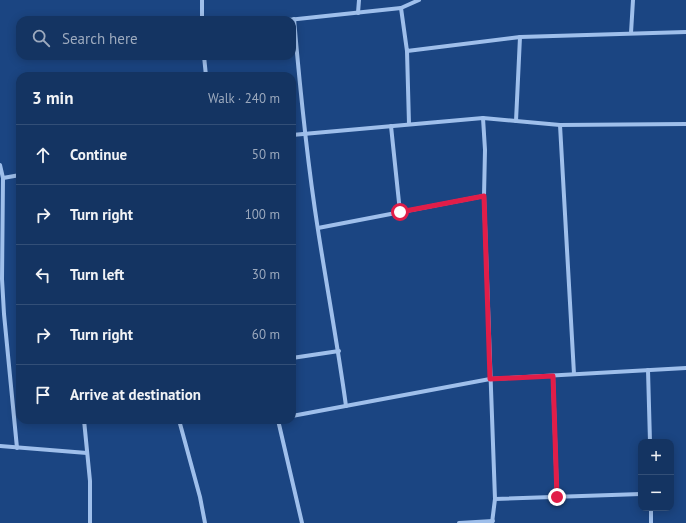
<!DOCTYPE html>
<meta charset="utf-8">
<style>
body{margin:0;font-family:"PT Sans",sans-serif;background:#213f6b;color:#f1f3f6}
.controls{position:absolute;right:12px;bottom:12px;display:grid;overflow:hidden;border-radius:8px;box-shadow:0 2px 10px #0003}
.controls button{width:36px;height:36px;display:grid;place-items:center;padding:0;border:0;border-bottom:1px solid #334f77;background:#143462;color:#f1f3f6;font:20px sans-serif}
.stop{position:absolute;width:12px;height:12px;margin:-9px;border:3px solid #e11d48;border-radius:50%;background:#fff}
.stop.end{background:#e11d48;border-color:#fff;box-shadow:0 1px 4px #0008}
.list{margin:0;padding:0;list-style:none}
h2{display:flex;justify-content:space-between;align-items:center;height:52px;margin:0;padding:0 16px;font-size:17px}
h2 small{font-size:13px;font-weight:400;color:#9daabe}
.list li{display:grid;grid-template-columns:26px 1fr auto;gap:12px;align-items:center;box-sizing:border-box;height:60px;padding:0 16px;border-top:1px solid #334f77}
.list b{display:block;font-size:15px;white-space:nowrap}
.list em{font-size:13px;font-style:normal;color:#9daabe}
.icon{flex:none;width:22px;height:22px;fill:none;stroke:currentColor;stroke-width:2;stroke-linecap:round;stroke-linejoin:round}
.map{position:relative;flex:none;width:686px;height:523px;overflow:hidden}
.search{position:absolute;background:#143462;box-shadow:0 2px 10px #0003;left:16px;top:16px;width:280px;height:44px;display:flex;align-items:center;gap:10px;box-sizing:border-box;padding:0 14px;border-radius:12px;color:#9daabe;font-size:15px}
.panel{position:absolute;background:#143462;box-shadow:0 2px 10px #0003;left:16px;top:72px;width:280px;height:352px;border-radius:12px}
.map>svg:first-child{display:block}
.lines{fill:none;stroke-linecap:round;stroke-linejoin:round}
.minor{stroke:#9fbfeb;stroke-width:4}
.route{stroke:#e11d48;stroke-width:5}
</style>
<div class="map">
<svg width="686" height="523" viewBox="0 0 686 523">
<rect width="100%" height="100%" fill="#1b4582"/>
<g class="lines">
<g class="minor">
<polyline points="401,8 419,0"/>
<polyline points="358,13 359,0"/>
<path d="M 294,19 C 300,89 307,160 318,230 C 327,288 338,347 346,406"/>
<polyline points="202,20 202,0"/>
<polyline points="288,20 401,8 407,51 520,37 686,32"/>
<polyline points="631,33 633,0"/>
<polyline points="407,51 409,124"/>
<polyline points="204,56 206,76"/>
<polyline points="483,118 485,150 484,196 495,499 492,523"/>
<polyline points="516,121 520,37"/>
<polyline points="560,125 574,374"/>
<polyline points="391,126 400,212"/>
<polyline points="292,135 483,118 560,125 686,124"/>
<polyline points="0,165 3,178 2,279 4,314 17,448"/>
<polyline points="3,178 20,175"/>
<polyline points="318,228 484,196"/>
<polyline points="292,358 339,351"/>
<polyline points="648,370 650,442"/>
<polyline points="553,376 557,497"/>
<polyline points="292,416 490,379 686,368"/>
<polyline points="84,420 90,481 90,523"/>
<polyline points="179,420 200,497 205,523"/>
<polyline points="278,420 302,523"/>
<polyline points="0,446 87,453"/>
<polyline points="495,499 641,494"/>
<polyline points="651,508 651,523"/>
<polyline points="459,523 493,521"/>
</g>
</g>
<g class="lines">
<polyline class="route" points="400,212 484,196 490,379 553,376 557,497"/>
</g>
</svg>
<div class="controls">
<button>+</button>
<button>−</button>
</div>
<div class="stop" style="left:400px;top:212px"></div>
<div class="stop end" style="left:557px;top:497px"></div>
<div class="search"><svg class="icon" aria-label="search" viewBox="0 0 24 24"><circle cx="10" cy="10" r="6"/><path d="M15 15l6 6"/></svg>Search here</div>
<section class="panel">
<h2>3 min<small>Walk · 240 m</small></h2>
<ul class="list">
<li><svg class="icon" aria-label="ahead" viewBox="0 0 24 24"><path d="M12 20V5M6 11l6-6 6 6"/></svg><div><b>Continue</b></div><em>50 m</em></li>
<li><svg class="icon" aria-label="right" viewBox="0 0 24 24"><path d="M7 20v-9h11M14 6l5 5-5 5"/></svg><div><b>Turn right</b></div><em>100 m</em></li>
<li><svg class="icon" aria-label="left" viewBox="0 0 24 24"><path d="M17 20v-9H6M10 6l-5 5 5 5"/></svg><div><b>Turn left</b></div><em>30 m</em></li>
<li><svg class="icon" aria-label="right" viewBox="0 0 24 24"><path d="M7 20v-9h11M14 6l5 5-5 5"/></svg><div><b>Turn right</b></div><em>60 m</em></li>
<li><svg class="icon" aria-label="arrive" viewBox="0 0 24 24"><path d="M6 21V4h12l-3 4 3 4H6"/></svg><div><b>Arrive at destination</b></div></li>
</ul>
</section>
</div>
